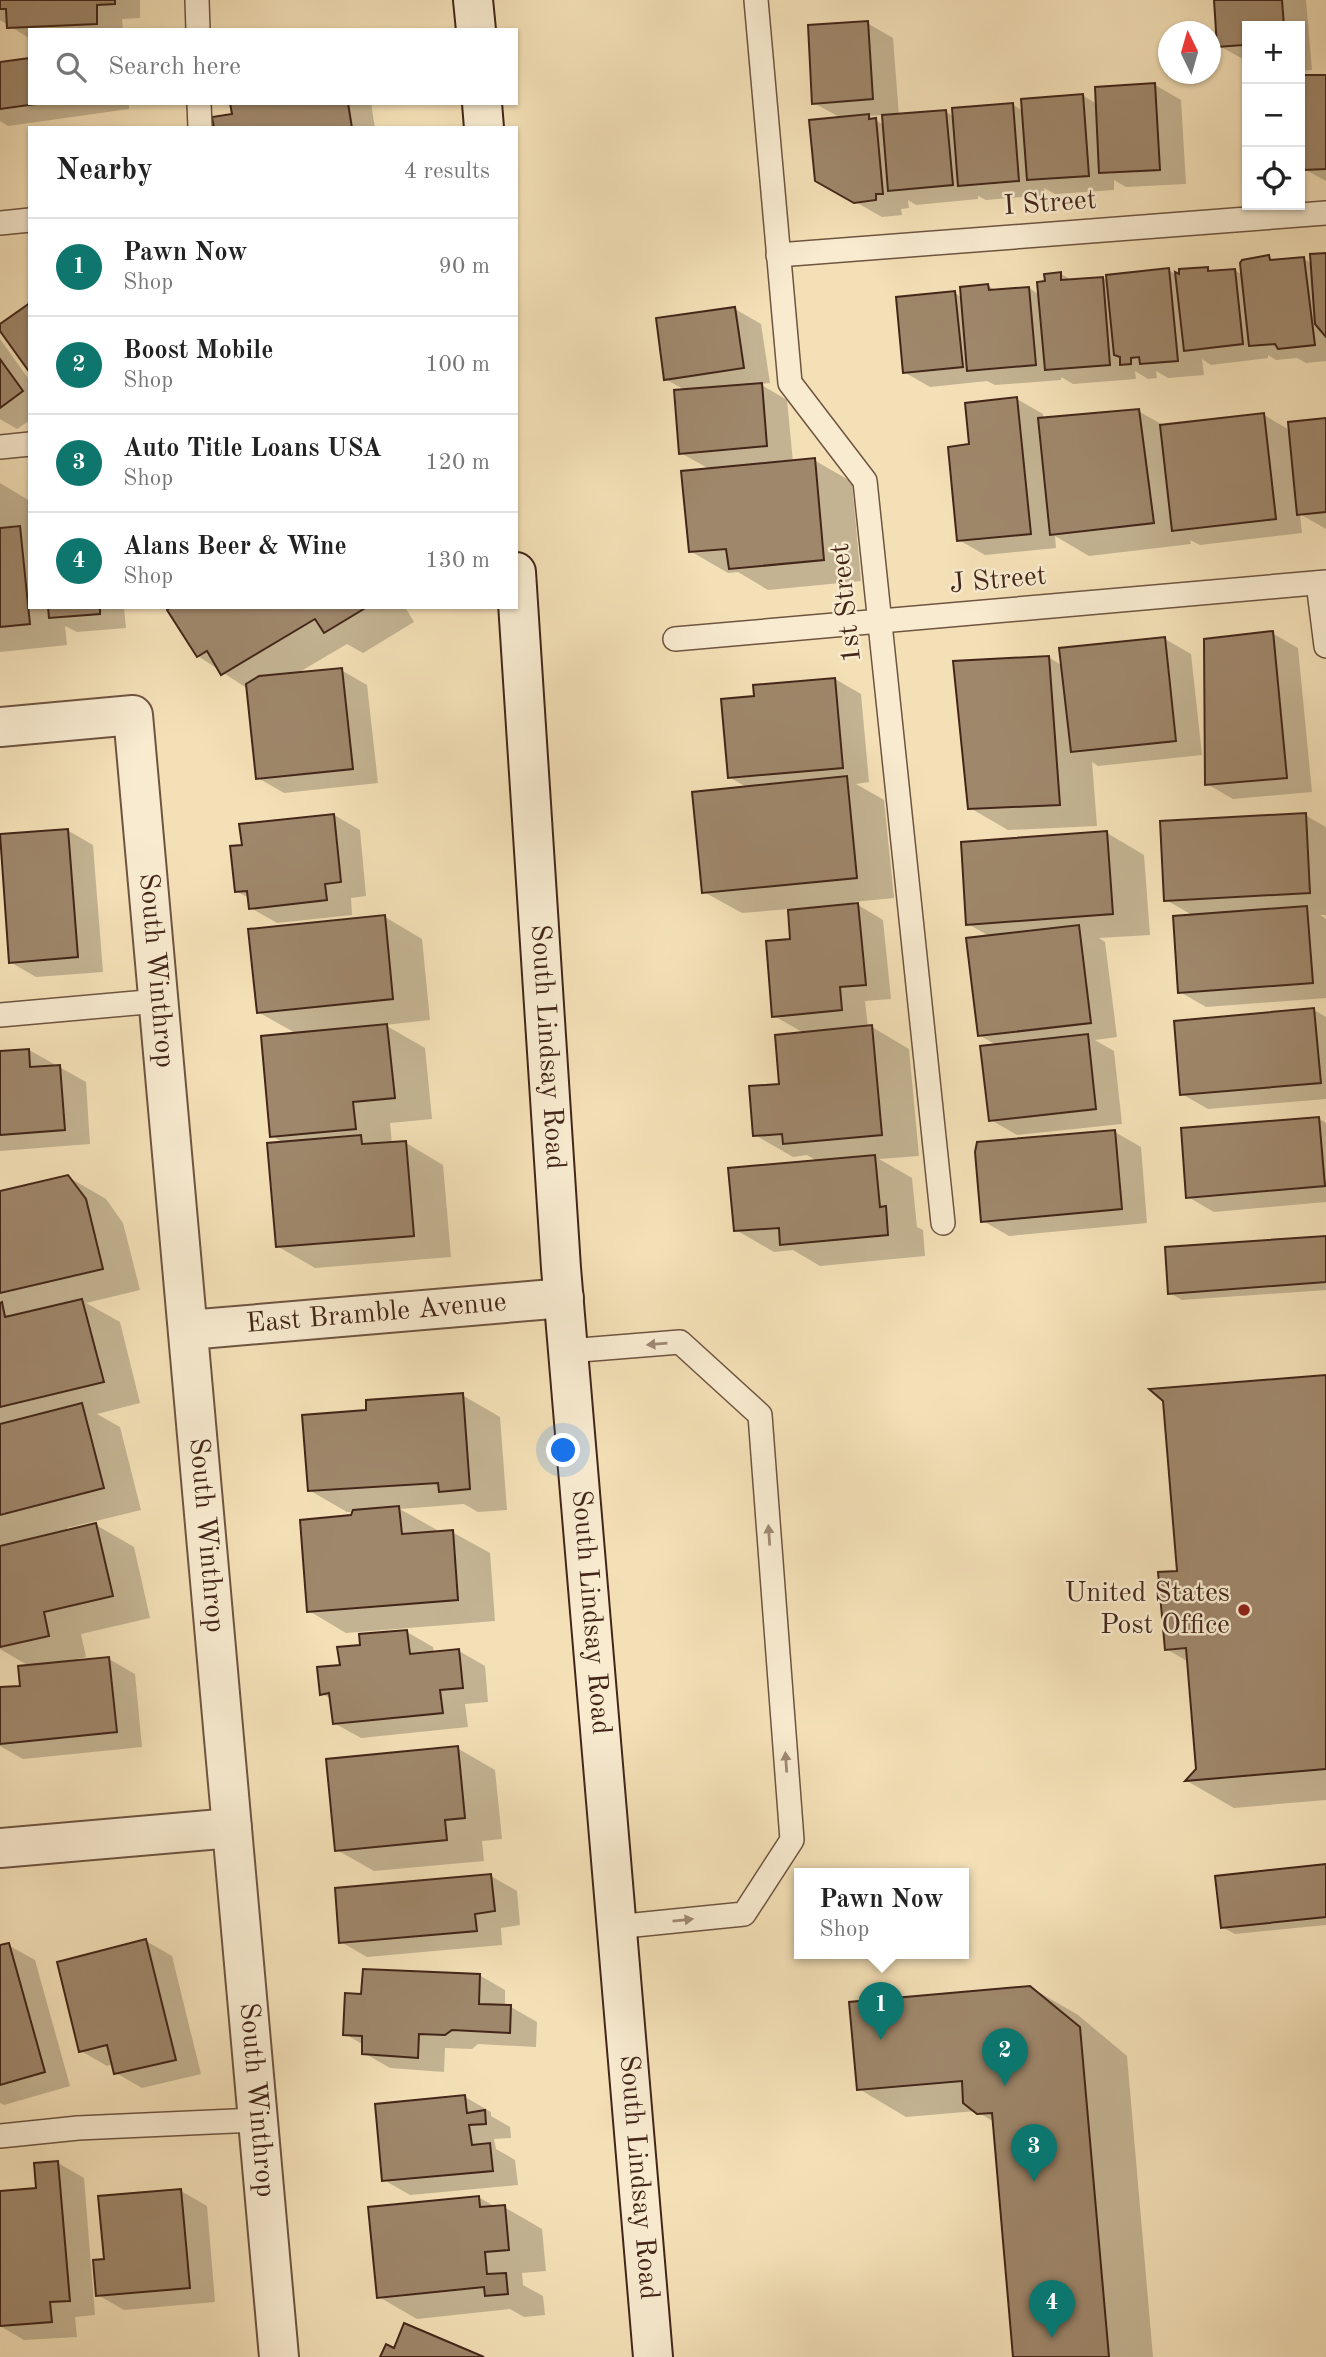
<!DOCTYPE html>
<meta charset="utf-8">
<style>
body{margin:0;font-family:"Old Standard TT",serif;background:#f6f6f6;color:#222}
.controls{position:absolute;right:21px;top:21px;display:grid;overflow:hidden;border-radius:0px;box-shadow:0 2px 5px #0004}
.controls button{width:63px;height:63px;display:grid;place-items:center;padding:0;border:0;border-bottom:2px solid #e0e0e0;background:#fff;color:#222;font:35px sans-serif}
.compass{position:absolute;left:1158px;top:21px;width:63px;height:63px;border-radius:50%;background:#fff;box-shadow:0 2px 5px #0004;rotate:355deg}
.you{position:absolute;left:564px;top:1451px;width:24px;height:24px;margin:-18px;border:5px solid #fff;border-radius:50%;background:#1a73e8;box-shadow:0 0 0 10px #1a73e833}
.badge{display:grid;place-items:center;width:46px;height:46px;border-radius:50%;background:#0f766e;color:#fff;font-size:23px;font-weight:700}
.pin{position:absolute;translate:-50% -58px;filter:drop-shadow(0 2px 4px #0008)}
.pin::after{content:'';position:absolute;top:37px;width:24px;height:21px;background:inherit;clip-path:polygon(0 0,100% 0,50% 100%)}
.popup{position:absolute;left:794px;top:1868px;width:175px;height:91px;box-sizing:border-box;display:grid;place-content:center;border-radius:0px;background:#fff;filter:drop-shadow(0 2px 5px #0005);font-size:23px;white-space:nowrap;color:#767676}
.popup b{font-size:26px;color:#222}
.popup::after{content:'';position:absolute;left:50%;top:100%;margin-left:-14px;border:14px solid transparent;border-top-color:#fff}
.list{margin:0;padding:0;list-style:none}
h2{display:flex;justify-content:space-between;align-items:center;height:91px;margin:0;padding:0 28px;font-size:30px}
h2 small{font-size:23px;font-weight:400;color:#767676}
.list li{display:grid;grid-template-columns:46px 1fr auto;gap:21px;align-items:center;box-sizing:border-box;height:98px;padding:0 28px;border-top:2px solid #e0e0e0}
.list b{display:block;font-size:26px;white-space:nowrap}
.list p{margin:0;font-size:23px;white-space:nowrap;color:#767676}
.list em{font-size:23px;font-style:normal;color:#767676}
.icon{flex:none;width:38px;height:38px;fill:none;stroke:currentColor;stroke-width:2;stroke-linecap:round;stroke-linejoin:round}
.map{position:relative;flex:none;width:1326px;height:2357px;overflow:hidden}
.search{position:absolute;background:#fff;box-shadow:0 2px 5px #0004;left:28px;top:28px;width:490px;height:77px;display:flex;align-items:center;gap:18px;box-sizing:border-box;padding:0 24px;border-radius:0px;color:#767676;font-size:26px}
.panel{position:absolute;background:#fff;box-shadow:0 2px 5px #0004;left:28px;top:126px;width:490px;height:483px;border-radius:0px}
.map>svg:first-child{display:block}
.shadow{fill:#0003;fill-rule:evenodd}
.building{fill:#9f876b;stroke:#432619;stroke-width:2}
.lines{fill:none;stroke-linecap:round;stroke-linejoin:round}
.service-casing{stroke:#6f5440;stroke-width:26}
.minor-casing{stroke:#6f5440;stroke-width:42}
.secondary-casing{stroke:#432619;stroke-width:42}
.service{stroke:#f8ebd0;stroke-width:23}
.minor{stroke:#f8ebd0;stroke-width:38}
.secondary{stroke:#f8ebd0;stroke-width:38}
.oneway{fill:#9e8874}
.poi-dot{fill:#8f2418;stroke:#f8ebd0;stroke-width:2.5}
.labels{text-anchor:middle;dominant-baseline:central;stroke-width:5;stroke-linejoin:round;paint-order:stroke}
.street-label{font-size:28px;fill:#432619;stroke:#f8ebd0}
.poi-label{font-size:28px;fill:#432619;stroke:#f8ebd0;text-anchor:end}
</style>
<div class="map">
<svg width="1326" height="2357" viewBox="0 0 1326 2357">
<rect width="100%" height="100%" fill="#f4e0b7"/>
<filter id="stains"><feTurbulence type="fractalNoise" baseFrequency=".00286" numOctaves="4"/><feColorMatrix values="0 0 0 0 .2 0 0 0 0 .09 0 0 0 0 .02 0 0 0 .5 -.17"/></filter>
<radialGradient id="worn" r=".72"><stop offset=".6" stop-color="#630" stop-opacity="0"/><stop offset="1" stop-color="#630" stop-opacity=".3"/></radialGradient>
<g class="shadow">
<polygon points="0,0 140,0 140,18 122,19 123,30 30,30 30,46 29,38 0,20"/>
<polygon points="1216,0 1306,0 1312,70 1300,71 1300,26 1247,26 1247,61 1219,46"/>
<path d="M 867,23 L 893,38 L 899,116 L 945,111 L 954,117 L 1013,105 L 1023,111 L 1082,95 L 1097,104 L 1155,85 L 1181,100 L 1186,184 L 1126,187 L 1114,180 L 1114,190 L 1055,194 L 1044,188 L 1045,195 L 986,200 L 978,196 L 978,199 L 916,205 L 908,200 L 909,208 L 901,209 L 902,215 L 882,217 L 817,180 L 841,118 L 814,103 ZM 883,115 L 884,125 L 868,116 Z"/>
<polygon points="0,64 30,103 129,103 129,109 8,126 0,121"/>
<polygon points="1326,77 1326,181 1304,169"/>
<polygon points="232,103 371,103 375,128 215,128 234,115"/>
<polygon points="1326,254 1326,361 1306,363 1297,358 1276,360 1268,355 1268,358 1211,365 1202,359 1204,375 1168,378 1156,371 1157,378 1148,379 1135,371 1136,379 1073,384 1061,377 1061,380 995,385 987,381 930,387 904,372 955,293 962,298 988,286 997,291 1029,288 1040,295 1047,283 1061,274 1073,281 1103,278 1109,282 1168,270 1181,277 1207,269 1214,272 1234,270 1243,275 1269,257 1276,262 1303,258 1312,264"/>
<polygon points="735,309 761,324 770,383 760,384 787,400 793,462 814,460 852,482 861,581 768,590 738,572 728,573 690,551 711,470 681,453 687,391 665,379"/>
<polygon points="0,339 30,381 30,420 17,429 0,419"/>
<polygon points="1017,399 1043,414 1043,419 1138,411 1165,426 1264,415 1291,431 1326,420 1326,529 1300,514 1302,533 1200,545 1190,540 1191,544 1089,556 1055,536 1056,548 985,555 959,540 970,446"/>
<polygon points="0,483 30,501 30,607 124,607 126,628 77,632 65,626 67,645 0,652"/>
<polygon points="175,607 405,607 414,622 363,653 347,644 296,674 341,670 367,685 378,783 284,793 258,778 248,689 198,656"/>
<polygon points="1272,633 1298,648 1312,792 1233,799 1207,784"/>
<polygon points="1165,639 1191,654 1202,755 1098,766 1092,762 1097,826 1008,830 970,808 1048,657 1063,666"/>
<polygon points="835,679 861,694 869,782 856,784 884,800 894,898 853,902 883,920 891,999 865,1001 868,1027 872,1027 909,1049 919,1156 879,1159 912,1178 917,1227 923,1230 925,1256 820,1266 793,1250 774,1252 736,1230 817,1161 807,1155 793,1157 755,1135 781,1085 804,1033 774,1016 792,940 789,909 742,913 704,892 748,788 729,777 756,697"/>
<polygon points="334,815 360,830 366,896 351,898 352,915 277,923 251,908 249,898 236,891 244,847"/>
<polygon points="1305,815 1326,827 1326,915 1320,915 1326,919 1326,998 1206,1007 1180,992 1194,916 1166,900"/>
<polygon points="67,830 93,845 103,972 36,977 10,962"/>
<polygon points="1107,833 1144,855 1150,935 1099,938 1105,942 1117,1037 1095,1040 1114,1051 1122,1124 1017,1135 991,1120 998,1046 979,1035 991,937 968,924"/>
<polygon points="385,917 422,939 430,1020 385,1025 425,1048 432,1119 390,1123 392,1144 406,1143 443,1165 451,1257 315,1268 277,1246 284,1143 272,1136 297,1034 258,1012"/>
<polygon points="1314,1010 1326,1017 1326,1099 1208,1109 1182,1094"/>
<polygon points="29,1050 86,1082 90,1144 0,1151 0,1052"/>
<polygon points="1318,1118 1326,1123 1326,1202 1214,1212 1188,1197"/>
<polygon points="1115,1132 1141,1147 1147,1223 1009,1236 983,1221"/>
<polygon points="68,1177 106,1199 123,1223 140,1290 86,1303 120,1322 140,1403 97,1414 120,1427 141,1510 67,1528 68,1532 96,1525 134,1547 150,1618 81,1634 86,1657 77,1659 78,1662 109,1659 135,1674 142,1747 23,1759 0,1746 0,1689 22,1687 29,1666 0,1649 0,1193"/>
<polygon points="1326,1237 1326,1290 1182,1300 1170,1293"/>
<polygon points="1326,1377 1326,1800 1234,1808 1187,1781 1198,1769 1189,1662 1166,1649 1179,1573"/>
<polygon points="462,1395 500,1417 507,1510 478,1512 464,1504 400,1509 437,1530 437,1533 452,1532 490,1553 495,1621 346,1633 309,1611 354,1512 347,1512 309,1490 368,1412"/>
<polygon points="407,1632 433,1647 434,1653 459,1651 485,1666 488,1702 465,1704 468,1727 361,1738 334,1723 332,1699 322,1694 342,1667 362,1647"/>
<polygon points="457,1748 495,1770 502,1839 482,1841 484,1861 374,1871 337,1850"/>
<polygon points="1326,1866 1326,1925 1235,1934 1222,1927"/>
<polygon points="491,1876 517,1891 520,1925 501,1928 502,1945 367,1957 341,1942"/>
<polygon points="146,1941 172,1956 201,2074 142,2088 116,2073 114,2064 107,2066 81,2051"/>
<polygon points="8,1945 35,1960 70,2086 4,2105 0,2103 0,1947"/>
<polygon points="479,1975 505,1990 505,2007 511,2007 537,2022 536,2047 478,2044 472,2049 445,2048 444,2072 390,2068 364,2053 364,2045 345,2034 363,1996"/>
<polygon points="1030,1987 1078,2015 1127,2056 1153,2357 1015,2357 994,2122 976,2111 906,2117 859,2089"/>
<polygon points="465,2097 491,2112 491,2116 510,2127 511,2138 494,2139 496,2149 515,2160 518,2185 410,2195 384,2180"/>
<polygon points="58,2163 84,2178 95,2315 75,2317 77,2337 24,2340 0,2326 0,2193 38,2190"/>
<polygon points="181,2191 207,2206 215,2302 124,2310 98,2295 106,2261"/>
<polygon points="478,2197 496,2207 504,2207 542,2229 546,2271 522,2273 523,2285 543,2296 545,2315 524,2317 510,2309 417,2319 379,2297"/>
</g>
<g class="building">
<polygon points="0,0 115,0 115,4 97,5 97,24 7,28 6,9 0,9"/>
<polygon points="1214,0 1282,0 1284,26 1247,26 1247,58 1244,58 1243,45 1217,47"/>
<polygon points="868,21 873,99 812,104 808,25"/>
<polygon points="30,58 30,103 43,103 0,109 0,62"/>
<polygon points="1300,75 1326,75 1326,169 1303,170"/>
<polygon points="1155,83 1160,170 1099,173 1095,87"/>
<polygon points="1083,94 1089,176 1027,180 1021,99"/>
<polygon points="230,103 348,103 352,128 214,128 212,117 232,114"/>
<polygon points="1013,103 1019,181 958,186 952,108"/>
<polygon points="946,110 953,185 888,191 882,115"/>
<polygon points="869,114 869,119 876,118 883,194 876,194 876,200 854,203 815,181 809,120"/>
<polygon points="1326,253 1326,337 1315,324 1310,254"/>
<polygon points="1269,255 1270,260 1304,257 1315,345 1278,349 1275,344 1249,346 1240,263 1242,260"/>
<polygon points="1208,267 1208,271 1235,269 1243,344 1184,351 1175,272 1179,274 1179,269"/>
<polygon points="1169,268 1178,361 1140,364 1139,357 1131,358 1131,364 1120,365 1120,357 1114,355 1106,275"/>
<polygon points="1061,272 1061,280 1103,277 1110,365 1045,370 1037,282 1045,281 1044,274"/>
<polygon points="988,284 989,290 1029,287 1036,365 967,371 960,287"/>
<polygon points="955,291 963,367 903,373 896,297"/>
<polygon points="30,303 30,373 0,331 0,324"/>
<polygon points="735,307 744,368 664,380 656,318"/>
<polygon points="0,359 23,391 0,408"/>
<polygon points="762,383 767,446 679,454 674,390"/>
<polygon points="1017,397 1031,534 957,541 948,447 969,444 965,403"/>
<polygon points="1139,409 1154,523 1050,535 1038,418"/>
<polygon points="1264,413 1276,519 1172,531 1160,425"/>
<polygon points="1326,418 1326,512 1297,515 1288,422"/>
<polygon points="815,458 824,560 729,569 726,549 689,552 681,471"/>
<polygon points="20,526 30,624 0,627 0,528"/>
<polygon points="48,607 100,607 100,614 49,618"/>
<polygon points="171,607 367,607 324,633 315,619 221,675 207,651 197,657 167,610"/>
<polygon points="1273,631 1287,778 1205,785 1204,639"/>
<polygon points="1165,637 1176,741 1071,752 1059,648"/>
<polygon points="1049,656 1060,805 968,809 953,661"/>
<polygon points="342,668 353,769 256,779 246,684 259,676"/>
<polygon points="835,678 843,768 728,778 721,699 754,696 753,685"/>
<polygon points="847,776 857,878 702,893 692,792"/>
<polygon points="1306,813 1310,893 1164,901 1160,821"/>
<polygon points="334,814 341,882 325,884 327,900 249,909 247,891 235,892 230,846 242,845 239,824"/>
<polygon points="68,829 78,957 9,963 0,834"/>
<polygon points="1107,831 1113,914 966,925 961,842"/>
<polygon points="858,903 866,985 840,987 842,1010 772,1017 766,941 790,939 788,910"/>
<polygon points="1307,906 1313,983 1178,993 1173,916"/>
<polygon points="385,915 393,999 257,1013 248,929"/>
<polygon points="1079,925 1091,1023 978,1036 966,938"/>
<polygon points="1314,1008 1321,1083 1180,1095 1174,1021"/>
<polygon points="387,1024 395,1098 353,1102 356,1129 270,1137 261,1036"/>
<polygon points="872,1025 882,1135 783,1144 782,1134 753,1136 749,1086 779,1084 775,1035"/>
<polygon points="1088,1034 1096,1109 989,1121 980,1046"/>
<polygon points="29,1049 30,1067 60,1065 65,1130 0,1135 0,1051"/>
<polygon points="1319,1117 1325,1186 1186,1198 1181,1128"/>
<polygon points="1115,1130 1122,1209 981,1222 975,1152 977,1142"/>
<polygon points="361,1135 362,1144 406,1141 414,1236 276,1247 267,1143"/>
<polygon points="875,1155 880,1207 886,1206 888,1235 780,1245 779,1228 734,1231 728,1168"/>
<polygon points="68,1175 86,1199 103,1269 0,1293 0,1191"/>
<polygon points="1326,1236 1326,1282 1168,1294 1165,1247"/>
<polygon points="82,1299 104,1382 0,1407 0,1303 2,1302 5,1317"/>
<polygon points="1326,1375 1326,1769 1185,1781 1196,1769 1186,1648 1165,1650 1158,1572 1177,1571 1163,1401 1149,1389"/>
<polygon points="463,1393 470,1489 439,1492 438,1483 308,1491 302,1415 366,1410 366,1400"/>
<polygon points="82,1403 104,1488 0,1515 0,1424"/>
<polygon points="399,1506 402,1534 453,1530 458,1600 307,1612 300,1520 351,1515 353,1510"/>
<polygon points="96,1523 113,1596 44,1612 49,1636 0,1647 0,1546"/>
<polygon points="407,1630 410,1654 459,1649 463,1688 440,1690 443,1713 333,1724 329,1693 320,1695 317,1667 340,1665 337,1647 360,1645 359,1634"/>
<polygon points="109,1657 117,1732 0,1744 0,1687 20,1686 18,1666"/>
<polygon points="458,1746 465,1818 445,1820 447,1840 335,1851 326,1759"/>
<polygon points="1326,1864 1326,1917 1221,1928 1215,1876"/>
<polygon points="491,1874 495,1911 475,1914 477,1931 339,1943 335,1888"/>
<polygon points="146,1939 176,2060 114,2074 107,2045 79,2052 57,1962"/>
<polygon points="9,1943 45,2072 0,2085 0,1945"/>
<polygon points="363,1969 480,1974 479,2004 511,2005 510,2033 452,2030 445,2035 419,2034 418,2058 362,2054 362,2036 343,2035 345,1993 361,1994"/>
<polygon points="1030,1986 1080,2027 1109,2357 1013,2357 992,2113 977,2114 963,2103 962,2081 857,2090 849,2002"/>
<polygon points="465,2095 467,2113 485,2110 486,2124 469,2125 472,2145 490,2143 493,2171 382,2181 375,2104"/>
<polygon points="58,2161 70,2301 50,2302 52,2322 0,2326 0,2191 36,2188 34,2163"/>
<polygon points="181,2189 190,2288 96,2296 93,2260 104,2259 98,2196"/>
<polygon points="479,2196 480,2207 505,2205 509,2250 485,2252 487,2274 506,2273 508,2294 485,2296 484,2287 377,2298 368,2207"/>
<polygon points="404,2323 484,2357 380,2357 386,2344 394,2348"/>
</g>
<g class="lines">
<defs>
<g id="service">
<polyline points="197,0 198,30"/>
<polyline points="756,0 790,383 865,481 943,1223"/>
<polyline points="199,103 200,128"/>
<polyline points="0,223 30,220"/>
<polyline points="778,255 1326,213"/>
<polyline points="0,447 30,444"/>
<polyline points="1318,583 1326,646"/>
<polyline points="675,639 1326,582"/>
<polyline points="0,1015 158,1001"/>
<polyline points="568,1351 680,1342 760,1415 792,1840 744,1914 615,1927"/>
<polyline points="0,2136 78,2128 257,2120"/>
</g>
<g id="minor">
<path id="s1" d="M 0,727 L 133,715 L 279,2357"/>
<path id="s2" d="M 188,1330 L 564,1298"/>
<polyline points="0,1848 232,1828"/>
</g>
<g id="secondary">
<polyline points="473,0 476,30"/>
<polyline points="482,103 484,128"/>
<path id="s3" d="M 516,572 L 561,1268 L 653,2357"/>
</g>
</defs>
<use href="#service" class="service-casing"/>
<use href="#minor" class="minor-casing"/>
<use href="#secondary" class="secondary-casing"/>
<use href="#service" class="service"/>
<use href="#minor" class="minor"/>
<use href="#secondary" class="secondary"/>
</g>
<defs><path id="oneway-solid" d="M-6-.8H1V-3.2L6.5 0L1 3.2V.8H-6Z" transform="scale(1.75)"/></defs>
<g class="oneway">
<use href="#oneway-solid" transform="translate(657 1344) rotate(175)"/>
<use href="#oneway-solid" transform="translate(769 1535) rotate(-94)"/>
<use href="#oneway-solid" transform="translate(786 1762) rotate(-94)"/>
<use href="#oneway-solid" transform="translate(683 1920) rotate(-6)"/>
</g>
<circle class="poi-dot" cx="1244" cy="1610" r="7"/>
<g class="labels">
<g class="street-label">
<text transform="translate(1050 204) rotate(-4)">I Street</text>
<text transform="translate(998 581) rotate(-5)">J Street</text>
<text transform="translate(847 603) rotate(-96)">1st Street</text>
<text stroke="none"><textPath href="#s1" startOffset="390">South Winthrop</textPath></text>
<text stroke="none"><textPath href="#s3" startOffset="476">South Lindsay Road</textPath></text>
<text stroke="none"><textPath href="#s2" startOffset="189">East Bramble Avenue</textPath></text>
<text stroke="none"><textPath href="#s1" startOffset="957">South Winthrop</textPath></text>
<text stroke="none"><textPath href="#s3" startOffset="1043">South Lindsay Road</textPath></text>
<text stroke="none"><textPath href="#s1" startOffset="1524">South Winthrop</textPath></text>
<text stroke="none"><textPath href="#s3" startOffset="1610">South Lindsay Road</textPath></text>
</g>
<g class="poi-label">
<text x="1230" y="1594">United States<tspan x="1230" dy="32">Post Office</tspan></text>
</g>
</g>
<rect width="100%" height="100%" filter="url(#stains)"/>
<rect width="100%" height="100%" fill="url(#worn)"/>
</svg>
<div class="controls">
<button>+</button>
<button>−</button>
<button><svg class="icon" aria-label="locate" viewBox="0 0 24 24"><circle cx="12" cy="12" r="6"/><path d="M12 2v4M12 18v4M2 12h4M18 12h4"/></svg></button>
</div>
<svg class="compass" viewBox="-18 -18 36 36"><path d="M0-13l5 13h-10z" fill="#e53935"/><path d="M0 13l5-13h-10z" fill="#767676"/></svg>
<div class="you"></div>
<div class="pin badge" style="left:881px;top:2040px">1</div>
<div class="popup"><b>Pawn Now</b>Shop</div>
<div class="pin badge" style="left:1005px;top:2086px">2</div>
<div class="pin badge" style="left:1034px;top:2182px">3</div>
<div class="pin badge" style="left:1052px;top:2338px">4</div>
<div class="search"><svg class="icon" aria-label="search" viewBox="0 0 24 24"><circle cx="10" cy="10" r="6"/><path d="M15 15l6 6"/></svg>Search here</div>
<section class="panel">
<h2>Nearby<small>4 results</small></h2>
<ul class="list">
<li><span class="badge">1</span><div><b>Pawn Now</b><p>Shop</p></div><em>90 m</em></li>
<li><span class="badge">2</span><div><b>Boost Mobile</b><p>Shop</p></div><em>100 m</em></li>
<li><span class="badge">3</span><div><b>Auto Title Loans USA</b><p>Shop</p></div><em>120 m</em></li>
<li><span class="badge">4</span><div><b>Alans Beer &amp; Wine</b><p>Shop</p></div><em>130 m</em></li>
</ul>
</section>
</div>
